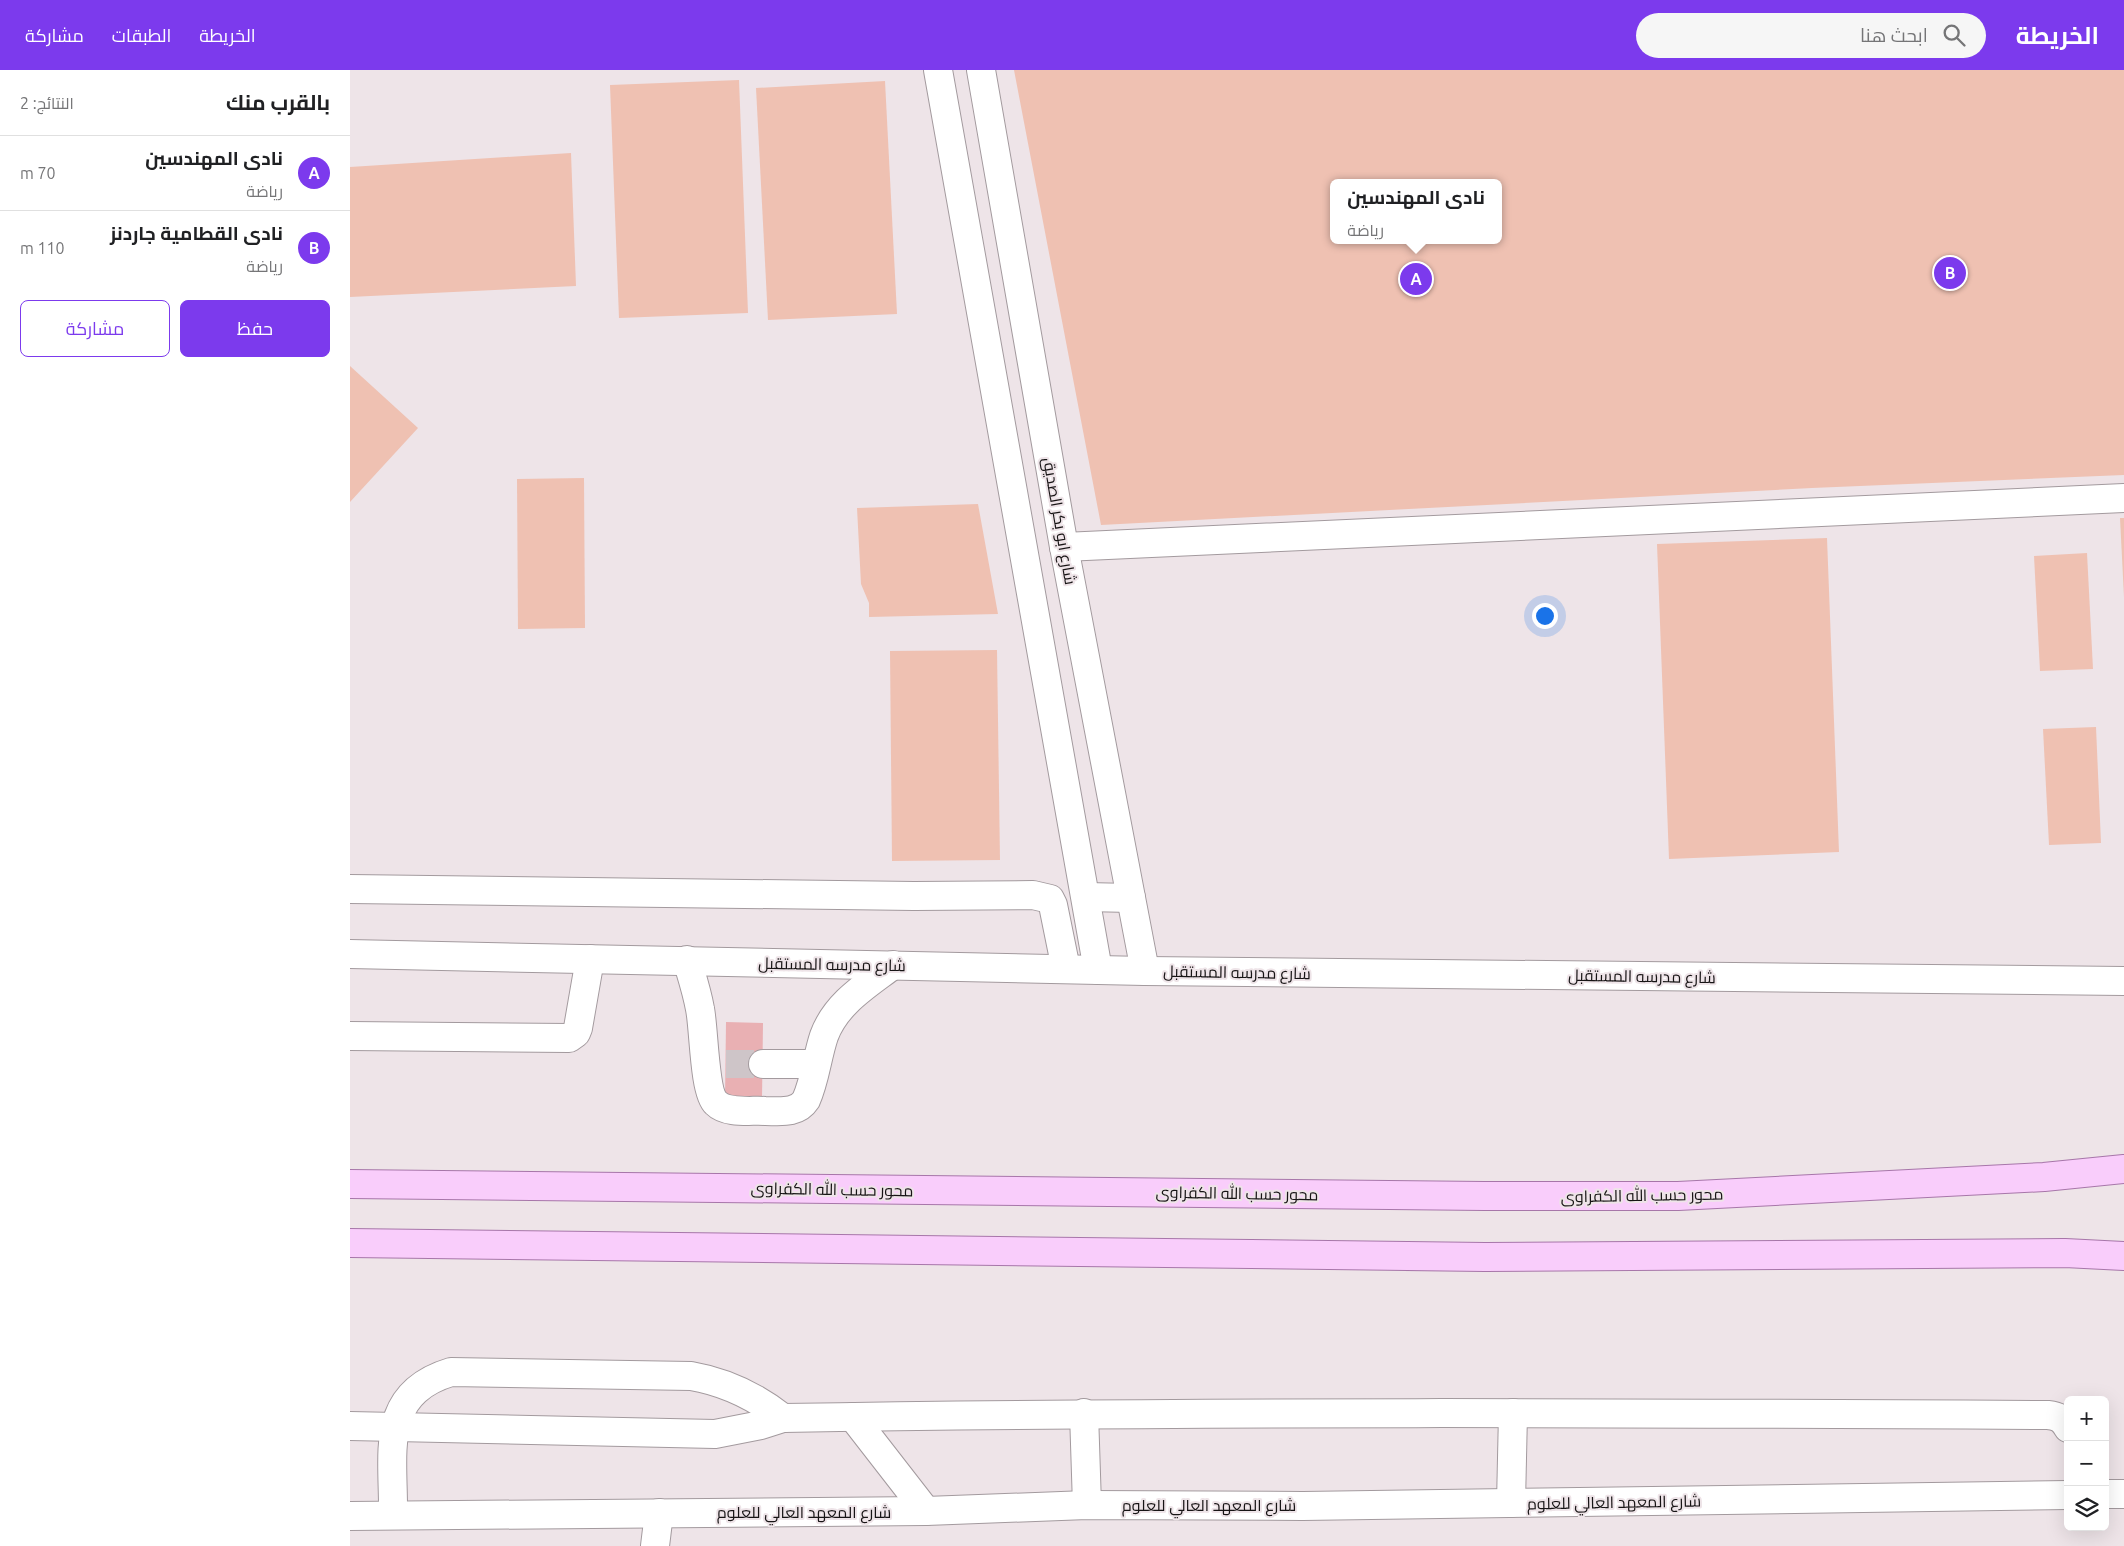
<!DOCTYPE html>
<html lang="ar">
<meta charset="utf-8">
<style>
body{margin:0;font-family:Ubuntu,Cairo,sans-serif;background:#f6f6f6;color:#202124;direction:rtl}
.controls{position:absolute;right:15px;bottom:15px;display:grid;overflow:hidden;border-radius:8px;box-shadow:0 5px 20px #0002}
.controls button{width:45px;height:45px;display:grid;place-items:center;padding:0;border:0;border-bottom:1px solid #e0e0e0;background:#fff;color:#202124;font:25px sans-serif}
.you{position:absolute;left:1194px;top:545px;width:18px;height:18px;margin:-12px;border:4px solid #fff;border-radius:50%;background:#1a73e8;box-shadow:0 0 0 8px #1a73e833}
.badge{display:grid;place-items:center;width:32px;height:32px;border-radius:50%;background:#7c3aed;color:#fff;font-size:16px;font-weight:700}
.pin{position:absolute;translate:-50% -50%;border:2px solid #fff;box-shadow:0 1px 5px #0006}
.popup{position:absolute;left:980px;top:109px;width:172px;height:65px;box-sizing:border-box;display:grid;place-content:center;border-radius:8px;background:#fff;filter:drop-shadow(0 1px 4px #0005);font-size:16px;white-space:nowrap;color:#757577}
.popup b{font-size:19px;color:#202124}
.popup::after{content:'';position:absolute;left:50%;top:100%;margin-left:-10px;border:10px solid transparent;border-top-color:#fff}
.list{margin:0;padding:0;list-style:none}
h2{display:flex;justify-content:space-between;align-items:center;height:65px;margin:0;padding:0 20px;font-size:21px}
h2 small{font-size:16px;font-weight:400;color:#757577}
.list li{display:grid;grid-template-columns:32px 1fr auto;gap:15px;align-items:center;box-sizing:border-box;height:75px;padding:0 20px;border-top:1px solid #e0e0e0}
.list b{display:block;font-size:19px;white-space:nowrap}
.list p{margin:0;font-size:16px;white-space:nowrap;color:#757577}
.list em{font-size:16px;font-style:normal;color:#757577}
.actions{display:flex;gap:10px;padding:15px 20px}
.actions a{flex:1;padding:11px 0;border:1px solid #7c3aed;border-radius:8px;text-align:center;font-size:18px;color:#7c3aed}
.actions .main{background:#7c3aed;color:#fff}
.icon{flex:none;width:28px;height:28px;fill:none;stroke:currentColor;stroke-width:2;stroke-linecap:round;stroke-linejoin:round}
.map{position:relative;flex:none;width:1774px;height:1476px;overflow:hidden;direction:ltr}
header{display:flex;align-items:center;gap:30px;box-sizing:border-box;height:70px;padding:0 25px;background:#7c3aed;color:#fff}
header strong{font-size:24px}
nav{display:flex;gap:28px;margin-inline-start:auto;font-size:18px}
.search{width:350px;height:45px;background:#f6f6f6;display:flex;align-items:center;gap:12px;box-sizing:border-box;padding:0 18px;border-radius:28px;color:#757577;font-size:19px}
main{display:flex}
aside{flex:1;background:#fff}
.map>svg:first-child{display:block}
.green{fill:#efc1b2;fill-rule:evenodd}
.building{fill:#e9b0b3}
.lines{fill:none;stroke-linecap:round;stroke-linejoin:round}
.minor-tunnel{stroke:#cec5c8;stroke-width:28;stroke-dasharray:28 14;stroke-linecap:butt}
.minor-casing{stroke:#a39a9e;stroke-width:30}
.major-casing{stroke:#a776a9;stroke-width:30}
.minor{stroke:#fff;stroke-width:28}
.major{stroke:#f9cdfb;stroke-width:28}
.labels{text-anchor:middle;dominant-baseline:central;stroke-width:4;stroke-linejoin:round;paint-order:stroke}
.street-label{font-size:16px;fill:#171415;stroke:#eee4e8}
</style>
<header>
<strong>الخريطة</strong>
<div class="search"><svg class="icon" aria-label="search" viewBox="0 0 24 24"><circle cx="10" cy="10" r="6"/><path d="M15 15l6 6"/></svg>ابحث هنا</div>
<nav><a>الخريطة</a><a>الطبقات</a><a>مشاركة</a></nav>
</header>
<main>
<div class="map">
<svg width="1774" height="1476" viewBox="0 0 1774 1476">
<rect width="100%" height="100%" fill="#eee4e8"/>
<g class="green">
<path d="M 664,0 L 1774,0 L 1774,405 L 1462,418 L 751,455 ZM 984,113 L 1148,113 L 1148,170 L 984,170 Z"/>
<polygon points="389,10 398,243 269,248 260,15"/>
<polygon points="535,11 547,244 418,250 406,18"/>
<polygon points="221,83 226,216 0,227 0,97"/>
<polygon points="0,296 68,358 0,432"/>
<polygon points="234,408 235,558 168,559 167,409"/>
<polygon points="628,434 648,544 519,547 519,533 511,514 507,438"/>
<polygon points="1770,448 1774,448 1774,527"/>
<polygon points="1477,468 1489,782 1319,789 1307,474"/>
<polygon points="1737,483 1743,599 1690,601 1684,486"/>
<polygon points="647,580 650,790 542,791 540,581"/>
<polygon points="1746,657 1751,773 1699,775 1693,659"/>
</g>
<polygon class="building" points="376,952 413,953 412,1029 375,1030"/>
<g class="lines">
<polyline class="minor-tunnel" points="376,994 413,994"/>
<defs>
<g id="minor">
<polyline points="588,0 748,900"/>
<polyline points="631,0 714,477 795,901"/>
<polyline points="714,477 1774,428"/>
<polyline points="0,819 564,826 683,825 700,829 703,835 716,899"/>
<polyline points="736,827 781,828"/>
<polyline points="0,884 795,901 1774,911"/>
<path d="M 337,890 C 342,907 347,922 350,939 C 354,958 354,1022 366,1033 C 377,1044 401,1040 415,1041 C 430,1041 447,1044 456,1030 C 465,1010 467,987 474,966 C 486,933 517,915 543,895"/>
<polyline points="0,966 219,968 226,963 228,958 240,889"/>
<polyline points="413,994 466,994"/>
<polyline points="734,1343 737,1435"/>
<polyline points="503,1347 576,1441"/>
<path d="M 0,1356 L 365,1364 L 411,1355 L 433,1348 C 855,1341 1277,1343 1698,1345 C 1708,1346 1713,1349 1718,1358"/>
<polyline points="1755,1424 1774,1424"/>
<polyline points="1161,1433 1163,1343"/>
<path d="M 43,1445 C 44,1384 28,1324 101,1302 L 341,1306 C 376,1312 405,1326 433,1348"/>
<polyline points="0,1446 576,1441 737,1435 953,1436 1718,1425"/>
<polyline points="305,1476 309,1443"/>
</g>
<g id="major">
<polyline points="0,1114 1134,1126 1328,1126 1694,1107 1774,1099"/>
<polyline points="0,1173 1135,1187 1715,1183 1774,1186"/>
</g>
</defs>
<use href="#minor" class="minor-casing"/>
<use href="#major" class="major-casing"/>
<use href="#minor" class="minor"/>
<use href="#major" class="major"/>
</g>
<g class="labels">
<g class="street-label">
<text transform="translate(710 451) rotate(80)">شارع ابو بكر الصديق</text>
<text transform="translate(482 894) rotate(1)">شارع مدرسه المستقبل</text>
<text transform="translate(887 902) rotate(1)">شارع مدرسه المستقبل</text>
<text transform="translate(1292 906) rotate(1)">شارع مدرسه المستقبل</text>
<text transform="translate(482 1119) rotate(1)">محور حسب الله الكفراوى</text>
<text transform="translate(887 1123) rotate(1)">محور حسب الله الكفراوى</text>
<text transform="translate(1292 1125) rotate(-1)">محور حسب الله الكفراوى</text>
<text transform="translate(1264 1432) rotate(-1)">شارع المعهد العالي للعلوم</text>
<text x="859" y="1435">شارع المعهد العالي للعلوم</text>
<text x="454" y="1442">شارع المعهد العالي للعلوم</text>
</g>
</g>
</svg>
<div class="controls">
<button>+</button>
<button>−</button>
<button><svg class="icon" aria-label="layers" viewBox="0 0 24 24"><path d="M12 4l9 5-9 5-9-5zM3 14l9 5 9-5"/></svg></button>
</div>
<div class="you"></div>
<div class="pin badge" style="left:1066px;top:209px">A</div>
<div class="popup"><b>نادى المهندسين</b>رياضة</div>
<div class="pin badge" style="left:1600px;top:203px">B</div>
</div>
<aside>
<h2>بالقرب منك<small>النتائج: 2</small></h2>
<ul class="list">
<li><span class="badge">A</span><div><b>نادى المهندسين</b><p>رياضة</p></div><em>70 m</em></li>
<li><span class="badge">B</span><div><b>نادى القطامية جاردنز</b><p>رياضة</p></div><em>110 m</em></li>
</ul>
<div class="actions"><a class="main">حفظ</a><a>مشاركة</a></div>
</aside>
</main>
